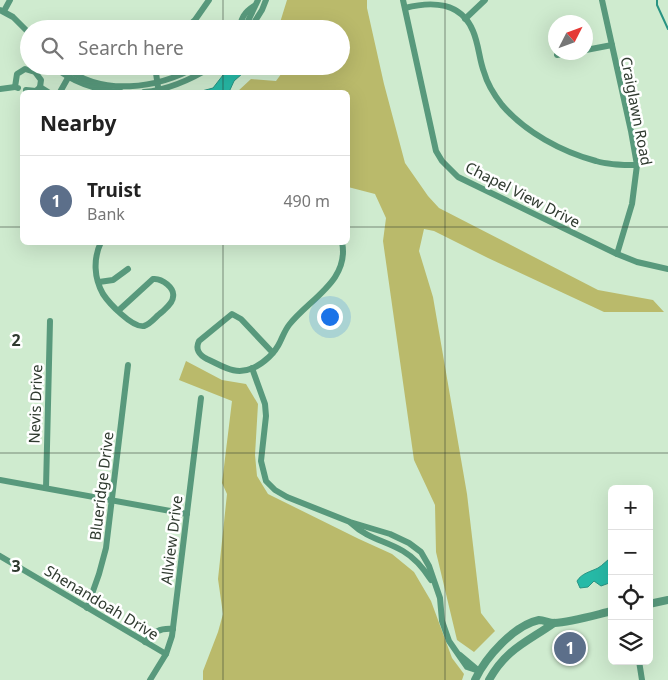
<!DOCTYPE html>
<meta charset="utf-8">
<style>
body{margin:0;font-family:"Noto Sans",sans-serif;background:#f6f6f6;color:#222}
.controls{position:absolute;right:15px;bottom:15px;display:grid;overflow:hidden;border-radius:8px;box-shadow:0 5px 20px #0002}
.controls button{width:45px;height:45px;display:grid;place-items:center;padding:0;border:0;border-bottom:1px solid #e0e0e0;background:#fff;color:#222;font:25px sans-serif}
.compass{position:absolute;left:548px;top:15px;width:45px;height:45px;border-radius:50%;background:#fff;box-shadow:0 5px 20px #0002;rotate:48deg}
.you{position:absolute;left:329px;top:316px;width:18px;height:18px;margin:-12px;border:4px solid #fff;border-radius:50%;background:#1a73e8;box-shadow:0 0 0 8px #1a73e833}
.badge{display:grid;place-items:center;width:32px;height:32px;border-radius:50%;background:#8a4816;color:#fff;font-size:16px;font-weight:700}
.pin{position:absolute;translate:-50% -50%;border:2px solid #fff;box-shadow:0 1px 5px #0006}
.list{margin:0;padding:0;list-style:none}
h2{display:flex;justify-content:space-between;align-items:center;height:65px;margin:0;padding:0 20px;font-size:21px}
h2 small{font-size:16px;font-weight:400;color:#767676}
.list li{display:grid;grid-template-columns:32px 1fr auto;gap:15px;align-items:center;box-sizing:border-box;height:90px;padding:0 20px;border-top:1px solid #e0e0e0}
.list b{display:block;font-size:19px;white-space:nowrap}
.list p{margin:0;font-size:16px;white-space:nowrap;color:#767676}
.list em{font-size:16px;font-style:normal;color:#767676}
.icon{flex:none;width:28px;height:28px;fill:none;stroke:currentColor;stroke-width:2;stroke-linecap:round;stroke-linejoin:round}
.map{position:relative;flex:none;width:668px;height:680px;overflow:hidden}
.search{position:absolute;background:#fff;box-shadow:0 5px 20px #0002;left:20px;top:20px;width:330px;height:55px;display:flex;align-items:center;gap:12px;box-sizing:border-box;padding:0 18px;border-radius:28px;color:#767676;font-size:19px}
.panel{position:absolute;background:#fff;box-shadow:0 5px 20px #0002;left:20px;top:90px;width:330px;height:155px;border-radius:8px}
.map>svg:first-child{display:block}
.green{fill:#baba6b}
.water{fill:#27baa7;stroke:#299483}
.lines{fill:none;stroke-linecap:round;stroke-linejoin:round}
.stream{stroke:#299483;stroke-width:2}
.minor{stroke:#58997c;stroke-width:6}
.tertiary{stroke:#58997c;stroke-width:8}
.grid{fill:none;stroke:#2f3a2f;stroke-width:1;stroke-opacity:0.55}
.labels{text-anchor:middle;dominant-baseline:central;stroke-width:5;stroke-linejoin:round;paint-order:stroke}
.street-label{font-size:15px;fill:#2f3a2f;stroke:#fff}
.grid-label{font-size:16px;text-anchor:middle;font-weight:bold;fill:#2f3a2f;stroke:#fff;stroke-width:5;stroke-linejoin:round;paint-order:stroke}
</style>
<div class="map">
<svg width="668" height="680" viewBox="0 0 668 680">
<rect width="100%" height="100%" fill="#cfebcf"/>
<g class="green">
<polygon points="287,0 367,0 367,8 384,84 405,163 428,196 439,208 598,290 653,300 664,312 604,312 488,258 434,231 424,229 419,251 433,297 467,494 481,613 495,631 474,652 457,640 436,552 435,505 414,460 383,241 386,218 375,194 348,187 348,92 237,92 251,79 276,81 287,66 341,66 341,29 278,29"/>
<polygon points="186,361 222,380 246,384 258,404 255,455 257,476 268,494 359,539 392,554 414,572 431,601 452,658 464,674 462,680 203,680 203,671 218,632 223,614 218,579 227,494 222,483 232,401 179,380"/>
</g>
<g class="water">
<polygon points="230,66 251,66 234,81 229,92 198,92 213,88"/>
<path d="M 612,557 L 612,582 L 601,586 L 594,581 L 588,587 L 580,588 L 577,581 C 582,573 590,572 598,568 C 603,565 607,560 612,557 Z"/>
</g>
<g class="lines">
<polyline class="stream" points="657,0 657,5 668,29"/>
<g class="minor">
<polyline points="403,0 436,151 442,161 458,177 617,254 637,262 668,269"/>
<polyline points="602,0 631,131 637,165 632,204 617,254"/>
<path d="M 405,8 C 432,1 461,2 473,31 C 479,45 479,59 484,72 C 487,83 495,96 502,105 C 525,132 562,152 596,161 C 609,165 623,165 637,165"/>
<polyline points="0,10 13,17 29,33"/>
<polyline points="4,11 10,0"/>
<polyline points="465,19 485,0"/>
<polyline points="185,29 195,20 209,0"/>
<polyline points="242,29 247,23 258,0"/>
<path d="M 242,29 C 238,20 246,11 254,6"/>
<polyline points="250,29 262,10 266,0"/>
<polyline points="586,50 612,45"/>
<polyline points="557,55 573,52"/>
<path d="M 53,66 C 72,82 95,90 121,92"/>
<path d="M 63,66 C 102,97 157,89 198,66"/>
<polyline points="155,66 158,87"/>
<polyline points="40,87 48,92"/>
<polyline points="18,88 15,87 17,74 25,69 35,72 41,80 40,87 36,91 26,90"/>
<polyline points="0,89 15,87"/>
<polyline points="60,92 69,76"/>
<path d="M 144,92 C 169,90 192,79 213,66"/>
<path d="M 101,242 C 93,259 94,278 103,294 C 109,303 132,328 144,326 C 151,324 156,316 162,312 C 166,308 173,303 173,297 C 175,288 162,278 153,279 L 118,311"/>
<polyline points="99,282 113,280 128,269"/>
<path d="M 273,353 L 241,319 L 232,314 L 199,341 C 195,349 199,355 207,359 C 223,366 235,376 253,368 C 264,363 275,353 280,342 C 283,336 285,330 289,325 C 309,299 350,281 342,242"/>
<polyline points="252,368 265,404 266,416 261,461 266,481 275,490 287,497 350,522 390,534 409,543 421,552 429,566 440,598 442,621 449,641 467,667 479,671"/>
<polyline points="0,480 187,514"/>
<polyline points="46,488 50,321"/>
<path d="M 351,523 C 368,539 384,540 403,551 C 415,558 424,569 431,580"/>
<polyline points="0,556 166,654"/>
<polyline points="87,608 99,574 106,548 128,365"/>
<path d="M 145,642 C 154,632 159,628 173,629"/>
<polyline points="460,655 479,671"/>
<polyline points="639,661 642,680"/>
<polyline points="150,680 166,654 172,636 201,398"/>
</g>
<g class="tertiary">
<polyline points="649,604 668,600"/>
<path d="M 475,680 C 485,658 514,625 539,620 C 544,620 549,623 554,623 C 571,622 595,615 612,611"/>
<path d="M 489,680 C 506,649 527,642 554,623"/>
</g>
</g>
<path class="grid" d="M 223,0 L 223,29M 445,0 L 445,680M 223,66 L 223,92M 0,227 L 22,227M 348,227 L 668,227M 223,242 L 223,680M 0,453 L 668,453"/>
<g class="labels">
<g class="street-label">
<text transform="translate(637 111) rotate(79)">Craiglawn Road</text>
<text transform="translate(523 194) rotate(27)">Chapel View Drive</text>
<text transform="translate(35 404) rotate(-88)">Nevis Drive</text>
<text transform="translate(101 486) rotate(-83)">Blueridge Drive</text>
<text transform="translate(171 540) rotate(-83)">Allview Drive</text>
<text transform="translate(102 602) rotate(31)">Shenandoah Drive</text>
</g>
</g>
<g class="grid-label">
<text x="16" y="346">2</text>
<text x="16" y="572">3</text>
</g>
</svg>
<div class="controls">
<button>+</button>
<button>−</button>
<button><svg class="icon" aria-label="locate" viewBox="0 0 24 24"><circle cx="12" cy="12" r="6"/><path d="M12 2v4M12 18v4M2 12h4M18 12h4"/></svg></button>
<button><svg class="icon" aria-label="layers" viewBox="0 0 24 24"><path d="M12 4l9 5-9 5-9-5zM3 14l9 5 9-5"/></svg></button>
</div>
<svg class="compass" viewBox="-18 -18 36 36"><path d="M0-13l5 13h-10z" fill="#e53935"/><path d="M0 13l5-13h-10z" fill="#767676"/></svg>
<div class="you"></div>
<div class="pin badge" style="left:570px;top:648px;background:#5c6f8a">1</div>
<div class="search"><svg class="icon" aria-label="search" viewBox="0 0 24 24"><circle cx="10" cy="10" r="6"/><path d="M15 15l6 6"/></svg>Search here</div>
<section class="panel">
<h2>Nearby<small></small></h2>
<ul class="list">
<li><span class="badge" style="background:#5c6f8a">1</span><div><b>Truist</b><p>Bank</p></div><em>490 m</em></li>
</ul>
</section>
</div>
